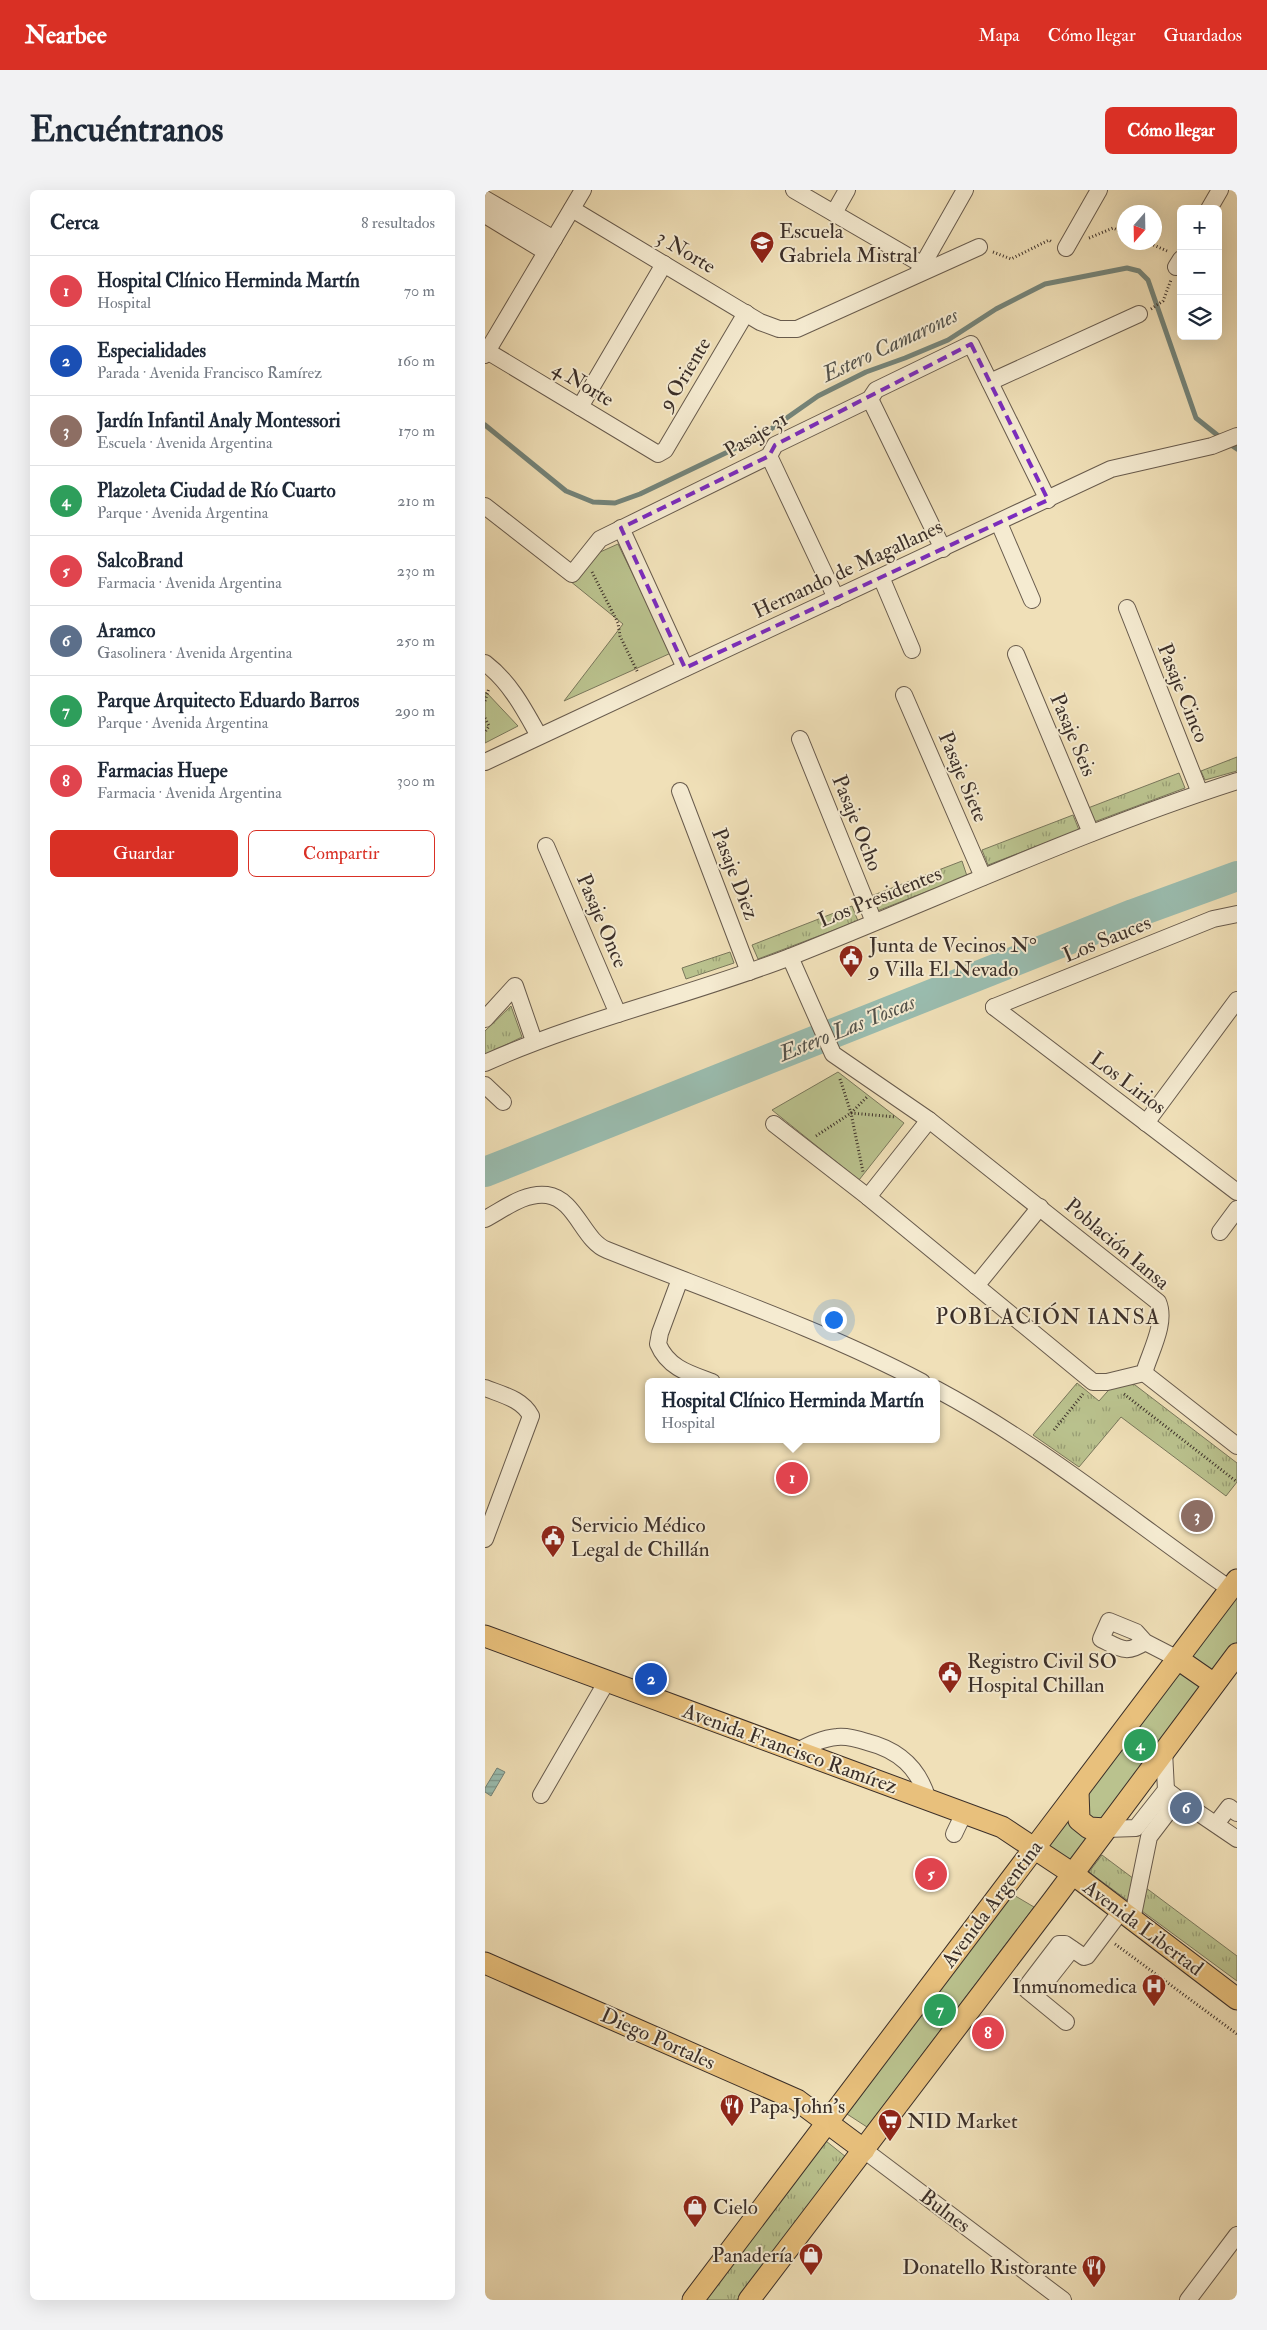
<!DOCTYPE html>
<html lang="es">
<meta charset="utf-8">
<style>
body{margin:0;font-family:"IM FELL Double Pica",serif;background:#f2f2f3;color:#1f2937}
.controls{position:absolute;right:15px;top:15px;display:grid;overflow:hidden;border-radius:8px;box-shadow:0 5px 20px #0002}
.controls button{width:45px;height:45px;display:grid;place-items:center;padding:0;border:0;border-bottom:1px solid #e0e1e3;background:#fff;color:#1f2937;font:25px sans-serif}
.compass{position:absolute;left:632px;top:15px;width:45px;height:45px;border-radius:50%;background:#fff;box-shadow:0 5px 20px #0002;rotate:200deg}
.you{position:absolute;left:348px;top:1129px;width:18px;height:18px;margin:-12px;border:4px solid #fff;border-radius:50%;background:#1a73e8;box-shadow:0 0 0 8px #1a73e833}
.badge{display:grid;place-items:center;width:32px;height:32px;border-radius:50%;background:#d93025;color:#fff;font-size:16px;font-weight:700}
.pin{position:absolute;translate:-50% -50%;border:2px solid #fff;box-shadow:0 1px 5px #0006}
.popup{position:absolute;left:160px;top:1188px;width:295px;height:65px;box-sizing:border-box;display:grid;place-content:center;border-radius:8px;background:#fff;filter:drop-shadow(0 1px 4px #0005);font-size:16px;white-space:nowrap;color:#747a83}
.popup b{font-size:19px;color:#1f2937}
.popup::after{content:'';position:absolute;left:50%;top:100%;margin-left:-10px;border:10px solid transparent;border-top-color:#fff}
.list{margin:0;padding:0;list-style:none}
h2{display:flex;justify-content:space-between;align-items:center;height:65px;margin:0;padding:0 20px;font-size:21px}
h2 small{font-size:16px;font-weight:400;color:#747a83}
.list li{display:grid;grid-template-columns:32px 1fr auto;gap:15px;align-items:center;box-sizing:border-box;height:70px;padding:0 20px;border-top:1px solid #e0e1e3}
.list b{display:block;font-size:19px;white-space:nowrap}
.list p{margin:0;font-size:16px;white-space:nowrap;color:#747a83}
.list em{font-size:16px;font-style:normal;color:#747a83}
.actions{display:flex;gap:10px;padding:15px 20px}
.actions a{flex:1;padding:11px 0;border:1px solid #d93025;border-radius:8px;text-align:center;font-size:18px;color:#d93025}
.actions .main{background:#d93025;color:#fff}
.icon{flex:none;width:28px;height:28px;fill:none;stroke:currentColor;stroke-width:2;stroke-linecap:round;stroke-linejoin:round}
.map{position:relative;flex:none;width:752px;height:2110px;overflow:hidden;border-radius:8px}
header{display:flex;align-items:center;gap:30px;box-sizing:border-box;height:70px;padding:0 25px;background:#d93025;color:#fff}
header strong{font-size:24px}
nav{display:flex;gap:28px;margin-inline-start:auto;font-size:18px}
.intro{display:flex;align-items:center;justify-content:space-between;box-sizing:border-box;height:120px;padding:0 30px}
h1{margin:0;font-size:35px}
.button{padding:12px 22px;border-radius:8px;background:#d93025;color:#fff;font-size:18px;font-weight:700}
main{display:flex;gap:30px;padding:0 30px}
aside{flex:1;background:#fff;border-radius:8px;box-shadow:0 5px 20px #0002}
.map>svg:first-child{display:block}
.grass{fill:url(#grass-tufts);stroke:#7a785c}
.park{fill:#bac28e;stroke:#7a785c}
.water{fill:url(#water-rules);stroke:#74847a}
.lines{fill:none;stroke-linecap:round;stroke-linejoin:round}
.stream{stroke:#74847a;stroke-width:5}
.river{stroke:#9abdb0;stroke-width:30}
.minor-casing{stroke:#685b4d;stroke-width:18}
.major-casing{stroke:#3b2f29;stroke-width:23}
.path{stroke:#3b2f29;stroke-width:3;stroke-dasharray:1 2.5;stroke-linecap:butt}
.minor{stroke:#f5ebd1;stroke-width:16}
.major{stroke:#e8c07c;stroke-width:21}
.marked{fill:none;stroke:#7b2cbf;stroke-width:4;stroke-dasharray:10 6;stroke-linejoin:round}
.labels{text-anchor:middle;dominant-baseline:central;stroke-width:4;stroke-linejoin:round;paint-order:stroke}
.poi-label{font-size:21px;fill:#3b2f29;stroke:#f5ebd1;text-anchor:start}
.street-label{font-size:21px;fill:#3b2f29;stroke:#f5ebd1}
.water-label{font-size:22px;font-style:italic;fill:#53524b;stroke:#f5ebd1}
.neighbourhood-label{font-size:22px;letter-spacing:1px;fill:#3b2f29;stroke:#f5ebd1}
</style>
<header>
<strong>Nearbee</strong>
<nav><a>Mapa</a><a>Cómo llegar</a><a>Guardados</a></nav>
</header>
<div class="intro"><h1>Encuéntranos</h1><a class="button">Cómo llegar</a></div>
<main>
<aside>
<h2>Cerca<small>8 resultados</small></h2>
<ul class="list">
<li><span class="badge" style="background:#e0444e">1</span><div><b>Hospital Clínico Herminda Martín</b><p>Hospital</p></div><em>70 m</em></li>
<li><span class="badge" style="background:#1a4fb4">2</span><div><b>Especialidades</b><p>Parada · Avenida Francisco Ramírez</p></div><em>160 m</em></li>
<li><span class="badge" style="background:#8d6e63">3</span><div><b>Jardín Infantil Analy Montessori</b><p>Escuela · Avenida Argentina</p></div><em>170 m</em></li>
<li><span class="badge" style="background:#2e9e5b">4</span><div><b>Plazoleta Ciudad de Río Cuarto</b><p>Parque · Avenida Argentina</p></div><em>210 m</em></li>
<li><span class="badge" style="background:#e0444e">5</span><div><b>SalcoBrand</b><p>Farmacia · Avenida Argentina</p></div><em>230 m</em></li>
<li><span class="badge" style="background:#5c6f8a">6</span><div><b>Aramco</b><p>Gasolinera · Avenida Argentina</p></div><em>250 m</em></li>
<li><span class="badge" style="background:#2e9e5b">7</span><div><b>Parque Arquitecto Eduardo Barros</b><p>Parque · Avenida Argentina</p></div><em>290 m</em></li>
<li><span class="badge" style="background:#e0444e">8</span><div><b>Farmacias Huepe</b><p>Farmacia · Avenida Argentina</p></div><em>300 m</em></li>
</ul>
<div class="actions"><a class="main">Guardar</a><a>Compartir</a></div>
</aside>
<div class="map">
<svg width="752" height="2110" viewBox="0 0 752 2110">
<defs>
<pattern id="grass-tufts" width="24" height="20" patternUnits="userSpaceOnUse" patternTransform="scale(1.25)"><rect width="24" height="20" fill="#bac28e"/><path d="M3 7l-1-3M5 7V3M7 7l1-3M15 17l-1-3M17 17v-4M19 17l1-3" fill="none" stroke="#989e74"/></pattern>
<pattern id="water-rules" width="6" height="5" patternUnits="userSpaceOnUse" patternTransform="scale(1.25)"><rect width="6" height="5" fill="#9abdb0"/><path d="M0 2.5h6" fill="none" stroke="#7f9a8f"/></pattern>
</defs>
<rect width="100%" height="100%" fill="#f0e0b8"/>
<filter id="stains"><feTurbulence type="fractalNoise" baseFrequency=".004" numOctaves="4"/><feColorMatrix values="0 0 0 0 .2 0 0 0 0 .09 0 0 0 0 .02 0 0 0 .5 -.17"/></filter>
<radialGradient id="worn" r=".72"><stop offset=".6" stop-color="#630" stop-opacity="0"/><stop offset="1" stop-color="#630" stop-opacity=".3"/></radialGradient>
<g class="grass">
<polygon points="752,567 752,581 720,590 716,581"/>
<polygon points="694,583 700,598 609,632 603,618"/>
<polygon points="588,625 594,640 503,675 497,660"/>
<polygon points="477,671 482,686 392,721 386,706"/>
<polygon points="367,716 373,731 273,769 267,755"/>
<polygon points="245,762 249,773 201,789 197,778"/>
<polygon points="26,816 37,847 0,865 0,841"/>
<polygon points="637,1185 752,1273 752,1292 741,1306 636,1227 594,1277 548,1245 592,1193 614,1211"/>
<polygon points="617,1665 752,1766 752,1791 604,1682"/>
<polygon points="341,1951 361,1967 252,2110 219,2110"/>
</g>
<g class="park">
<polygon points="133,354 186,463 79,511 138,434 85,391 104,367"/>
<polygon points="1,502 33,536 0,553 0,503"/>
<polygon points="353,882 419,933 374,990 287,920"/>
<polygon points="752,1401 752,1452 583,1677 558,1659"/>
<polygon points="527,1704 549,1717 382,1937 362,1924"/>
</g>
<polygon class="water" points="12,1578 20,1582 6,1606 0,1602 0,1598"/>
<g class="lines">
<g class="stream">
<polyline points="0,235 81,301 108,312 130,313 155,304 276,246 333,206 381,182 420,168 463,150 511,119 560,94 642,78 654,81 663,90 711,228 736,248"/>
<polyline points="743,253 752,259"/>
</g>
<polyline class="river" points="0,982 648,724 752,686"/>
<defs>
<g id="minor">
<polyline points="309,0 438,75"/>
<polyline points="0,9 69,49"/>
<polyline points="87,19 275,132 294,139 312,139 494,57"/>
<polyline points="724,19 735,0"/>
<polyline points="349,23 362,0"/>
<polyline points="0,25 61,62"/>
<polyline points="581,58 614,0"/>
<polyline points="691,77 696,69"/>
<polyline points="433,83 480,0"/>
<polyline points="2,161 173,264 180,260 261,123"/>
<polyline points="0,165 98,0"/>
<polyline points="505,192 654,124"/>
<polyline points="385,209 458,359"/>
<polyline points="95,217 179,74"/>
<polyline points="284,266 351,408"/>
<polyline points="0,316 87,384 115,349 284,266 290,255 385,209 391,200 486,154 563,310"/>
<polyline points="514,333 547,410"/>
<polyline points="136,338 200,478"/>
<polyline points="396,387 427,460"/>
<polyline points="642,418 715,603"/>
<polyline points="531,464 606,643"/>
<path d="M 0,473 C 25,492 39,519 54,546"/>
<polyline points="419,505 498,687"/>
<polyline points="315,549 389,732"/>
<polyline points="0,572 626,279 727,256 752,246"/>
<polyline points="195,601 264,782"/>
<polyline points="61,656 133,824"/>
<polyline points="509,817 752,1002"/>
<polyline points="509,817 728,729 752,724"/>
<polyline points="0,829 30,796 49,851"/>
<path d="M 0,873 C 98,829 204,806 305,767 C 454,708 599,640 752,591"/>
<polyline points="0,895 18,912"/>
<polyline points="661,933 752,810"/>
<path d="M 289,934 L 383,1007 L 608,1192 L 622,1192 L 659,1183 C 665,1162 682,1133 673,1112 L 444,930 L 348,864 L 305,767"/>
<polyline points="383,1007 444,930"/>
<path d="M 0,1029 C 19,1019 40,1002 62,1005 C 91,1009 98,1051 122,1060 C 227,1102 336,1139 437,1192"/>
<polyline points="735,1042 752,1019"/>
<path d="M 195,1089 L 175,1143 L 173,1154 C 183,1178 205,1184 227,1192"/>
<polyline points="491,1096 555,1017"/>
<polyline points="659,1183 752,1256"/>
<path d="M 0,1198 C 18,1205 37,1209 46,1226 L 0,1349"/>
<path d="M 451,1199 C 556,1255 647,1331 745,1399"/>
<path d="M 660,1452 C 641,1465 635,1458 616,1449 L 624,1431 L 651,1442 L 660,1452 L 693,1469"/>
<path d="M 312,1561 C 324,1555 338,1548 352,1547 C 362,1546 373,1549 382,1552 C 414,1560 434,1578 443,1610"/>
<polyline points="56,1605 122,1491"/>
<polyline points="693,1609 752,1649"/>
<polyline points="731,1634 744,1617 752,1623"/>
<polyline points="621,1639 651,1638 681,1600 679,1561"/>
<polyline points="469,1644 479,1623"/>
<polyline points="647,1730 664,1647 693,1609 681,1600"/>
<polyline points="550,1806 587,1759"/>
<polyline points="581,1832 542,1800 542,1796 574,1754 580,1754 599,1767 602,1766 636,1721"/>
<polyline points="379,1960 578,2110"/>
<polyline points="703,2110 752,2045"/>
</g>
<g id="major">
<polyline points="0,1446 517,1637 588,1684 752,1809"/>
<polyline points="693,1469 729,1494"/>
<polyline points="593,1601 594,1630 604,1638 621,1639"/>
<polyline points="0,1773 312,1910 379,1960"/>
<polyline points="208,2110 752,1390"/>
<polyline points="264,2110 569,1709 752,1464"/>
</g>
</defs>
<use href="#minor" class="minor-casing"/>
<use href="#major" class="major-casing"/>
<g class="path">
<polyline points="604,48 628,38 640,43"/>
<polyline points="662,52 682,61"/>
<polyline points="508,62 526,69 564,50 567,52"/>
<polyline points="666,119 678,111 686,90"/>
<polyline points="107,382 133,433 135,446 153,483"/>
<polyline points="0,511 4,498"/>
<polyline points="0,528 4,536 0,542"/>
<polyline points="355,889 366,923 378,982"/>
<polyline points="366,923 411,927"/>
<polyline points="331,946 366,923 383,906"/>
<polyline points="639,1204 752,1292"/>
<polyline points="569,1240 598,1204"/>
<polyline points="630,1754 752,1844"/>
</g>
<use href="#minor" class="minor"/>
<use href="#major" class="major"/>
</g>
<path class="marked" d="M 486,154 L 563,310 L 200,478 L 136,338 L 284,266 L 290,255 Z"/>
<defs>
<symbol id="school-pin" viewBox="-11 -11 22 30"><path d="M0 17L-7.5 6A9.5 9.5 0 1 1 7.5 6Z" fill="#8f2418" stroke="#f5ebd1"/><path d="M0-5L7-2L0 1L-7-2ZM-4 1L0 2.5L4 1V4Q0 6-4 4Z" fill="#fff"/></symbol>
<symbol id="civic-pin" viewBox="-11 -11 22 30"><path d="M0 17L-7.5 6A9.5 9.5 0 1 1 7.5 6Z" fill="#8f2418" stroke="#f5ebd1"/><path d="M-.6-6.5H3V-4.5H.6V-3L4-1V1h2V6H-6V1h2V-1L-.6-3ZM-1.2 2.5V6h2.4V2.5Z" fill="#fff"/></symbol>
<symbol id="hospital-pin" viewBox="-11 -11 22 30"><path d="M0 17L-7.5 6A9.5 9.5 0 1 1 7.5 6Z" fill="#8f2418" stroke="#f5ebd1"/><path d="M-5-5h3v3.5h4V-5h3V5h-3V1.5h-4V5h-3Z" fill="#fff"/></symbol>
<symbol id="restaurant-pin" viewBox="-11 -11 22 30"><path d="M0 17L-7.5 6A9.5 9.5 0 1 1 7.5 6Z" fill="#8f2418" stroke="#f5ebd1"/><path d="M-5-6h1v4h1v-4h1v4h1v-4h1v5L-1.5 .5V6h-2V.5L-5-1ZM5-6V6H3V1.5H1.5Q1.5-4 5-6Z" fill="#fff"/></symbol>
<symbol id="supermarket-pin" viewBox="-11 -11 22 30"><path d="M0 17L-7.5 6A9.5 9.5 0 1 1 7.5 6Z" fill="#8f2418" stroke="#f5ebd1"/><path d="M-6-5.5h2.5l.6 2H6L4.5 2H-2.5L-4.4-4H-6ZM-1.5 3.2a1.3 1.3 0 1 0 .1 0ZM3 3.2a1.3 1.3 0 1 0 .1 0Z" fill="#fff"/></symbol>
<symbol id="shop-pin" viewBox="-11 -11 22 30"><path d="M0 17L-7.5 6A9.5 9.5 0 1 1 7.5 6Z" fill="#8f2418" stroke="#f5ebd1"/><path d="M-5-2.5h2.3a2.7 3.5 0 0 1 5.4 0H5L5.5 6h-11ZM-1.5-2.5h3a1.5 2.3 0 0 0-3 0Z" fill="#fff"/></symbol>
</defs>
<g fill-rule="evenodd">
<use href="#school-pin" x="263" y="39" width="28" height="38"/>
<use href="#civic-pin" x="352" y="753" width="28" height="38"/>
<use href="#civic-pin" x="54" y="1333" width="28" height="38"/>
<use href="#civic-pin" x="451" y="1469" width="28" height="38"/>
<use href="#hospital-pin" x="655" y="1782" width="28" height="38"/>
<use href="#restaurant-pin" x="233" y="1902" width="28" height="38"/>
<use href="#supermarket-pin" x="391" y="1917" width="28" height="38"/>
<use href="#shop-pin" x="196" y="2003" width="28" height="38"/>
<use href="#shop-pin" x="312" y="2051" width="28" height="38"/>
<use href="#restaurant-pin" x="595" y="2063" width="28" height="38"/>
</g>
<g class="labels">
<g class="poi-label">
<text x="294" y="41">Escuela<tspan x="294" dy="24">Gabriela Mistral</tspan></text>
<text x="384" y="755">Junta de Vecinos N°<tspan x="384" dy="24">9 Villa El Nevado</tspan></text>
<text x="86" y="1335">Servicio Médico<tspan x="86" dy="24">Legal de Chillán</tspan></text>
<text x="482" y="1471">Registro Civil SO<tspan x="482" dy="24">Hospital Chillan</tspan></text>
<text x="652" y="1796" text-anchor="end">Inmunomedica</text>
<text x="264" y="1916">Papa John's</text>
<text x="422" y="1931">NID Market</text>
<text x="228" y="2017">Cielo</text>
<text x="308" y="2065" text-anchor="end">Panadería</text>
<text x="592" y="2077" text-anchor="end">Donatello Ristorante</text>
</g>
<g class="street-label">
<text transform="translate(201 62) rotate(31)">3 Norte</text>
<text transform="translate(200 184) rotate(-59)">9 Oriente</text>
<text transform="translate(98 194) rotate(31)">4 Norte</text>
<text transform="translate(271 245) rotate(-31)">Pasaje 31</text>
<text transform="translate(363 379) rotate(-25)">Hernando de Magallanes</text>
<text transform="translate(698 503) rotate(68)">Pasaje Cinco</text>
<text transform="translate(588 545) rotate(67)">Pasaje Seis</text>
<text transform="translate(478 587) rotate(67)">Pasaje Siete</text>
<text transform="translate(372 633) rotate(68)">Pasaje Ocho</text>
<text transform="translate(250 684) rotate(69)">Pasaje Diez</text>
<text transform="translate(395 707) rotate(-22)">Los Presidentes</text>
<text transform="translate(117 731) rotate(67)">Pasaje Once</text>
<text transform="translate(622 749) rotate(-22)">Los Sauces</text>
<text transform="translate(643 893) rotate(37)">Los Lirios</text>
<text transform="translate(632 1054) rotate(40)">Población Iansa</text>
<text transform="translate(305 1559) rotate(20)">Avenida Francisco Ramírez</text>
<text transform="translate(507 1714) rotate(-53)">Avenida Argentina</text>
<text transform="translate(658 1738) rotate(37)">Avenida Libertad</text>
<text transform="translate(173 1849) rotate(24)">Diego Portales</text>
<text transform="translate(460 2021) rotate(37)">Bulnes</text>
</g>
<g class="water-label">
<text transform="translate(405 155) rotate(-25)">Estero Camarones</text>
<text transform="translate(362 838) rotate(-22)">Estero Las Toscas</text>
</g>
<g class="neighbourhood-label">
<text x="563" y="1127">POBLACIÓN IANSA</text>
</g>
</g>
<rect width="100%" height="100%" filter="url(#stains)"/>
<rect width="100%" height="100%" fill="url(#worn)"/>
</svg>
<div class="controls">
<button>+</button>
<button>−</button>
<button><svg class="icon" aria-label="layers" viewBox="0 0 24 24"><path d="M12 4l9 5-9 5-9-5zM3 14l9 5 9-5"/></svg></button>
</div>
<svg class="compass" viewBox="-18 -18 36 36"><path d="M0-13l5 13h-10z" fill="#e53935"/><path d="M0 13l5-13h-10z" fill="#747a83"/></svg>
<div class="you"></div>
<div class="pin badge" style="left:307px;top:1288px;background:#e0444e">1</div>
<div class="popup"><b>Hospital Clínico Herminda Martín</b>Hospital</div>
<div class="pin badge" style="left:166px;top:1489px;background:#1a4fb4">2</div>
<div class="pin badge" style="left:712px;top:1326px;background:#8d6e63">3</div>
<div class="pin badge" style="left:655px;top:1555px;background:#2e9e5b">4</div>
<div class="pin badge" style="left:446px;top:1684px;background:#e0444e">5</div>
<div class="pin badge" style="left:701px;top:1618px;background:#5c6f8a">6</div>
<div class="pin badge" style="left:455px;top:1820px;background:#2e9e5b">7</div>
<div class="pin badge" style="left:503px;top:1843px;background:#e0444e">8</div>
</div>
</main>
